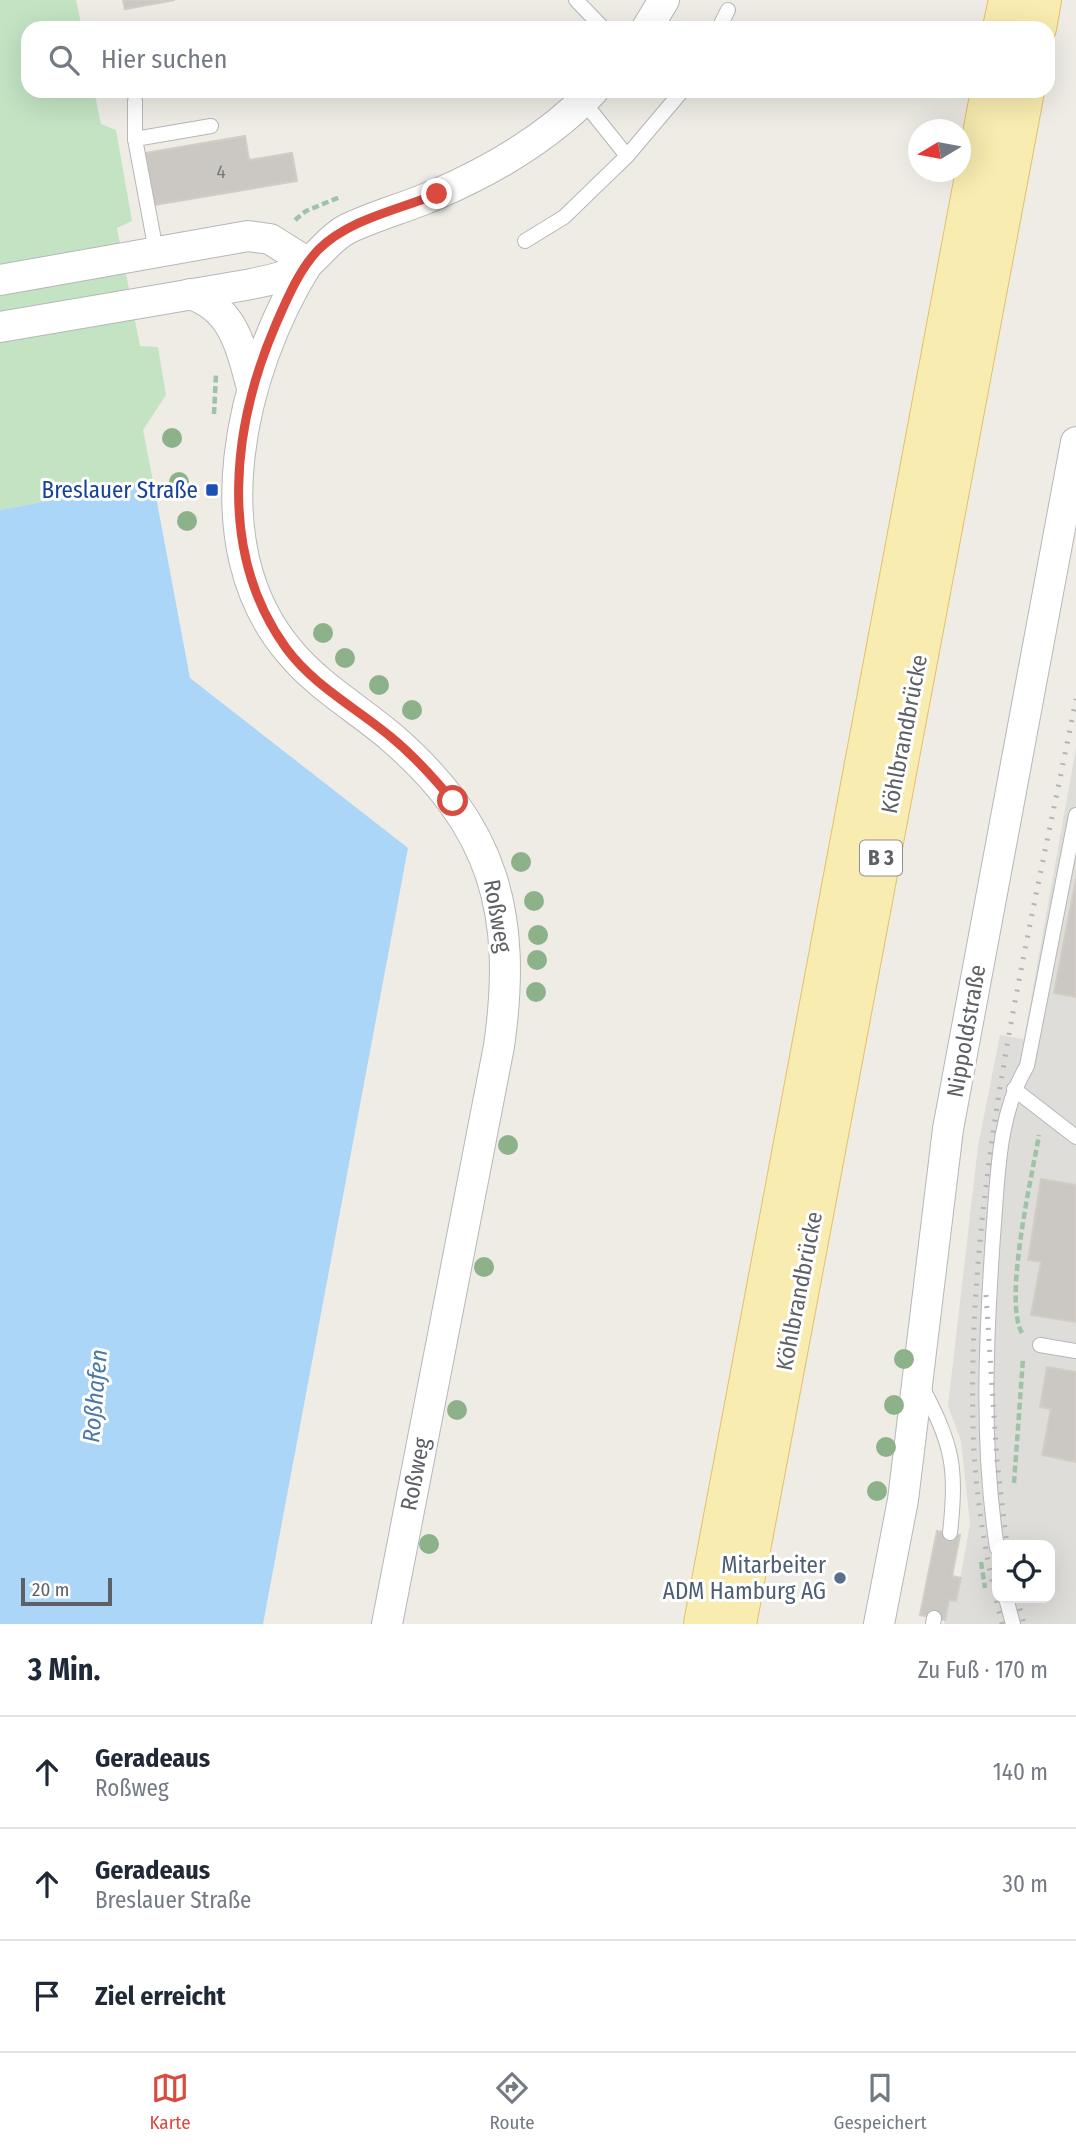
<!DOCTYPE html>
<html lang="de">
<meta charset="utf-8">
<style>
body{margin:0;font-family:"Fira Sans Condensed",sans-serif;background:#f6f6f7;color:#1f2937}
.controls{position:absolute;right:21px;bottom:21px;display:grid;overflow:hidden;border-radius:14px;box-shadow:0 7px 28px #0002}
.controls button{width:63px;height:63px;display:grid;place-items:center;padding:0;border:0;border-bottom:2px solid #e0e1e3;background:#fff;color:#1f2937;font:35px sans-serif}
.compass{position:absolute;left:908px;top:119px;width:63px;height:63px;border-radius:50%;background:#fff;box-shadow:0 7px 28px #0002;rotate:260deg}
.scale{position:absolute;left:21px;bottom:18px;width:91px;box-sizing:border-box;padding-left:7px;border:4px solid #5d6064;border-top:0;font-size:19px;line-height:24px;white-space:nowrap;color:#5d6064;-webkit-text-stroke:5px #fff;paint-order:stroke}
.stop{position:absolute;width:21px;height:21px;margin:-16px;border:5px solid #d94b3f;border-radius:50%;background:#fff}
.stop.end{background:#d94b3f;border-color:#fff;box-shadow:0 2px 7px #0008}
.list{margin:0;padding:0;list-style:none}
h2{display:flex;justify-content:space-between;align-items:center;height:91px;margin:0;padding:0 28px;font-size:30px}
h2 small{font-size:23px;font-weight:400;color:#747a83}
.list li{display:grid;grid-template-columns:46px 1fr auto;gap:21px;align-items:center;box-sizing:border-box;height:112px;padding:0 28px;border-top:2px solid #e0e1e3}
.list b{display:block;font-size:26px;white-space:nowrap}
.list p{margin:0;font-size:23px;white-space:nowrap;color:#747a83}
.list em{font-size:23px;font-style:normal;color:#747a83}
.icon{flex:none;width:38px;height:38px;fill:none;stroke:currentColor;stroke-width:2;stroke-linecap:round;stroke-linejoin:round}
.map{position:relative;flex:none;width:1076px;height:1624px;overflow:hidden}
.search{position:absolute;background:#fff;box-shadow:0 7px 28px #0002;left:21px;right:21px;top:21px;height:77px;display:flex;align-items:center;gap:18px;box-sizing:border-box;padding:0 24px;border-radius:21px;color:#747a83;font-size:26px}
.sheet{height:427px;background:#fff}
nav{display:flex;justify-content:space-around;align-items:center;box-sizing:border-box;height:98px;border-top:2px solid #e0e1e3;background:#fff;font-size:19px;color:#747a83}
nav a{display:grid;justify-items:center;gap:4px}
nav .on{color:#d94b3f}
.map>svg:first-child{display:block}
.industrial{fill:#dfddd9;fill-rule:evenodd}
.green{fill:#c3e3c3}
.water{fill:#abd6f7}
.building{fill:#cbc8c4;stroke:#d2cdc4;stroke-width:2}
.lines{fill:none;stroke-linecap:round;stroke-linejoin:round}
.lane-casing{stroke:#b5b7ba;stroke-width:16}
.street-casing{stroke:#b5b7ba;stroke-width:32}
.primary-casing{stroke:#e4c167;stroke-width:40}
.path{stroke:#9ec3a8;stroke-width:4.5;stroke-dasharray:7 3.5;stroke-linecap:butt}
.lane{stroke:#fff;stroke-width:14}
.street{stroke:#fff;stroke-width:30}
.primary{stroke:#f8ecb0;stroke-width:38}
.rail{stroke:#b3b4b4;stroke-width:5;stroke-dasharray:2 9;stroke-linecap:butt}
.tree{fill:#8db28a}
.route{stroke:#d94b3f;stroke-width:9}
.transit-dot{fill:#1a4fb4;stroke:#fff;stroke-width:2.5}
.service-dot{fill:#5c6f8a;stroke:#fff;stroke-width:2.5}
.labels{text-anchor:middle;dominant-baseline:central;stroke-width:6;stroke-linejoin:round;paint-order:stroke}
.number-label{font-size:19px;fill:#787a7c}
.shield{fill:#fff;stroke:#8e9092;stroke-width:2}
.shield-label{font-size:21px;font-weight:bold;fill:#5d6064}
.transit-label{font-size:23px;fill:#164399;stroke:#fff;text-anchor:end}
.street-label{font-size:23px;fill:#5d6064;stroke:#fff}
.service-label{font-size:23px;fill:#4e5e75;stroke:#fff;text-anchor:end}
.water-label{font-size:24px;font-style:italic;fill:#4a78a7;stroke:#fff}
</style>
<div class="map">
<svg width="1076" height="1624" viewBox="0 0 1076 1624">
<rect width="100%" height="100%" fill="#eeece5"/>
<path class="industrial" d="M 1076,748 L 1076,1624 L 944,1624 L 949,1600 L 956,1601 L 970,1524 L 961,1441 L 948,1406 L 978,1146 L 1000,1035 L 1024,1039 ZM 997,1545 L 1050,1545 L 1050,1598 L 997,1598 Z"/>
<polygon class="green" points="0,0 76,0 82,28 28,28 28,91 94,91 101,124 116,130 132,221 117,228 140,346 158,347 166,395 143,430 153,481 0,510"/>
<polygon class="water" points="153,481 190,678 408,848 263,1624 0,1624 0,510"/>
<g class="building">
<polygon points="123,0 175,0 125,9"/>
<polygon points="245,136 249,160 292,153 297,181 154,205 145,153"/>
<polygon points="1076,879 1076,997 1054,993"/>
<polygon points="1041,1179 1076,1185 1076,1322 1031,1315 1041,1262 1028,1260"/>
<polygon points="1047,1367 1076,1372 1076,1462 1042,1455 1051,1409 1040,1407"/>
<polygon points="937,1531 960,1535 952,1576 961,1578 956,1601 949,1600 945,1620 920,1615"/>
</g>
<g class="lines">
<defs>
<g id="lane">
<polyline points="576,0 603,28"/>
<polyline points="719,28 728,10"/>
<polyline points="135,101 135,139"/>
<polyline points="627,156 682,91"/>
<polyline points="525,241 564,217 627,156 583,101"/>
<polyline points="156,251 135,139 211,126"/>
<polyline points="1014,1089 1076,1137"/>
<polyline points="1040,1345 1076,1351"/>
<path d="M 922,1387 C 953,1446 957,1467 950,1533"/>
<path d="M 997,1548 C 981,1443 986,1340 993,1236 C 998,1178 997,1116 1027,1066 L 1076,815"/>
<polyline points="1006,1598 1013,1624"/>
<polyline points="933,1624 934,1618"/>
</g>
<g id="street">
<polyline points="647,28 664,0"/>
<path d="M 308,263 C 241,370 198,545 290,652 C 319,687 357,708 391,737 C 494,826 518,913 499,1046 L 387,1624"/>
<polyline points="0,280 248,236 270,239 308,263"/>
<path d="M 190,294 C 234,308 241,348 252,388"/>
<path d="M 0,327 L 246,285 C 266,281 290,277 307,264 C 321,253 330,238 347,229 C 376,215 408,207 437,194 C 495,169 549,137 593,91"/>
<polyline points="879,1624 903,1500 948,1129 1076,442"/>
</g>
<g id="primary">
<polyline points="1002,28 1008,0"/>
<polyline points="1037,28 1042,0"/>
<polyline points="703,1624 990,91"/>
<polyline points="737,1624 1025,91"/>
</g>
</defs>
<use href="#lane" class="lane-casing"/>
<use href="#street" class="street-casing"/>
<use href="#primary" class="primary-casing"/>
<g class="path">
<polyline points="295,220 306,211 340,197"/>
<polyline points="214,414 216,374"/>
<path d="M 1022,1333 C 1003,1301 1032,1176 1039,1135"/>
<polyline points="1014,1483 1023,1359"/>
<polyline points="981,1562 985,1588"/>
</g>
<use href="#lane" class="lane"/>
<use href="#street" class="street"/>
<use href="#primary" class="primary"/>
<g class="rail">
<polyline points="986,1295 997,1461 1007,1545"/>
<polyline points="1017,1598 1024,1624"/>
<path d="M 1002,1624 C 986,1559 974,1492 973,1425 C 967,1180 1029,938 1076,699"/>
</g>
</g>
<g class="tree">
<circle cx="172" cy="438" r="10"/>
<circle cx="179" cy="482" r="10"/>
<circle cx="187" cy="521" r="10"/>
<circle cx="323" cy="633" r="10"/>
<circle cx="345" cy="658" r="10"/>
<circle cx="379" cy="685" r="10"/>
<circle cx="412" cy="710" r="10"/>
<circle cx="521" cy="862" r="10"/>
<circle cx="534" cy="901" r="10"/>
<circle cx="538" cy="935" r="10"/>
<circle cx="537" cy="960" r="10"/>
<circle cx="536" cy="992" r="10"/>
<circle cx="508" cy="1145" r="10"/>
<circle cx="484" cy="1267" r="10"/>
<circle cx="904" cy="1359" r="10"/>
<circle cx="894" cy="1405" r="10"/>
<circle cx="457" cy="1410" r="10"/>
<circle cx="886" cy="1447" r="10"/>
<circle cx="877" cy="1491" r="10"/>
<circle cx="429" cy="1544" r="10"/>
</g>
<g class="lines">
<path class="route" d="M 437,194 C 398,210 349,219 318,250 C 299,270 287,299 276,324 C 232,426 217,552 286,648 C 314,686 355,707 391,737 C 414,756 434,778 453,801"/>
</g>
<rect class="transit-dot" x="205" y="483" width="14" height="14" rx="3.5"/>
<circle class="service-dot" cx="840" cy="1578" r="7"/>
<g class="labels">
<g class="number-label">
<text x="221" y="171">4</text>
</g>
<rect class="shield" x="860" y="840.5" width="42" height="35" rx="5"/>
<g class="shield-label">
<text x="881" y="858">B 3</text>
</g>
<g class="transit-label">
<text x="198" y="490">Breslauer Straße</text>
</g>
<g class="street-label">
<text transform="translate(904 734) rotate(-79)">Köhlbrandbrücke</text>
<text transform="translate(498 916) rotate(80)">Roßweg</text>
<text transform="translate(966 1031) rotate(-80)">Nippoldstraße</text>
<text transform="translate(799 1291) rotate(-79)">Köhlbrandbrücke</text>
<text transform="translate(415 1474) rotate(-79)">Roßweg</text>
</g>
<g class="service-label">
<text x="826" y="1565">Mitarbeiter<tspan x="826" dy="26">ADM Hamburg AG</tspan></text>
</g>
<g class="water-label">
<text transform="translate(95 1396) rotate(-85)">Roßhafen</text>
</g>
</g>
</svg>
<div class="controls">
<button><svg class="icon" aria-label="locate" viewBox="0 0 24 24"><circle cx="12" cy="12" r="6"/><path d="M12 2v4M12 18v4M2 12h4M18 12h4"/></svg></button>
</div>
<svg class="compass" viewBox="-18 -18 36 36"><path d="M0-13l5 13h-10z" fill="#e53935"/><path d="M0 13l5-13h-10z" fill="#747a83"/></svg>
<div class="scale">20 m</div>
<div class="stop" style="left:453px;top:801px"></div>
<div class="stop end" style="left:437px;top:194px"></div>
<div class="search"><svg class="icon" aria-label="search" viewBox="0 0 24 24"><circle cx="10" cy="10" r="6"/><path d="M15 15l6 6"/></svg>Hier suchen</div>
</div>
<section class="sheet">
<h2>3 Min.<small>Zu Fuß · 170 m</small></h2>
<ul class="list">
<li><svg class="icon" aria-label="ahead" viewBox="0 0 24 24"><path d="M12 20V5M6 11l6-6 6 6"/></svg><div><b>Geradeaus</b><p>Roßweg</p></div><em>140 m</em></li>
<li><svg class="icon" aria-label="ahead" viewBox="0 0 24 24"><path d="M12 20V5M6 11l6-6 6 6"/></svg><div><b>Geradeaus</b><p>Breslauer Straße</p></div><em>30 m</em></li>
<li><svg class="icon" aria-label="arrive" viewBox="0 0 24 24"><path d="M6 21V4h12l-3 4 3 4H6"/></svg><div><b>Ziel erreicht</b></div></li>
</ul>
</section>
<nav>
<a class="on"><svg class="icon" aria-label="map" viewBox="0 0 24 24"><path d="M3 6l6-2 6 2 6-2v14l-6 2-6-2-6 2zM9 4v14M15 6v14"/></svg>Karte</a>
<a><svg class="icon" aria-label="directions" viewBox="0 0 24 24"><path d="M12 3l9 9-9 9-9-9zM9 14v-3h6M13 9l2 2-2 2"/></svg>Route</a>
<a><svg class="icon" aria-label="saved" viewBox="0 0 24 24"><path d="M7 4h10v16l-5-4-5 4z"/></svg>Gespeichert</a>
</nav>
